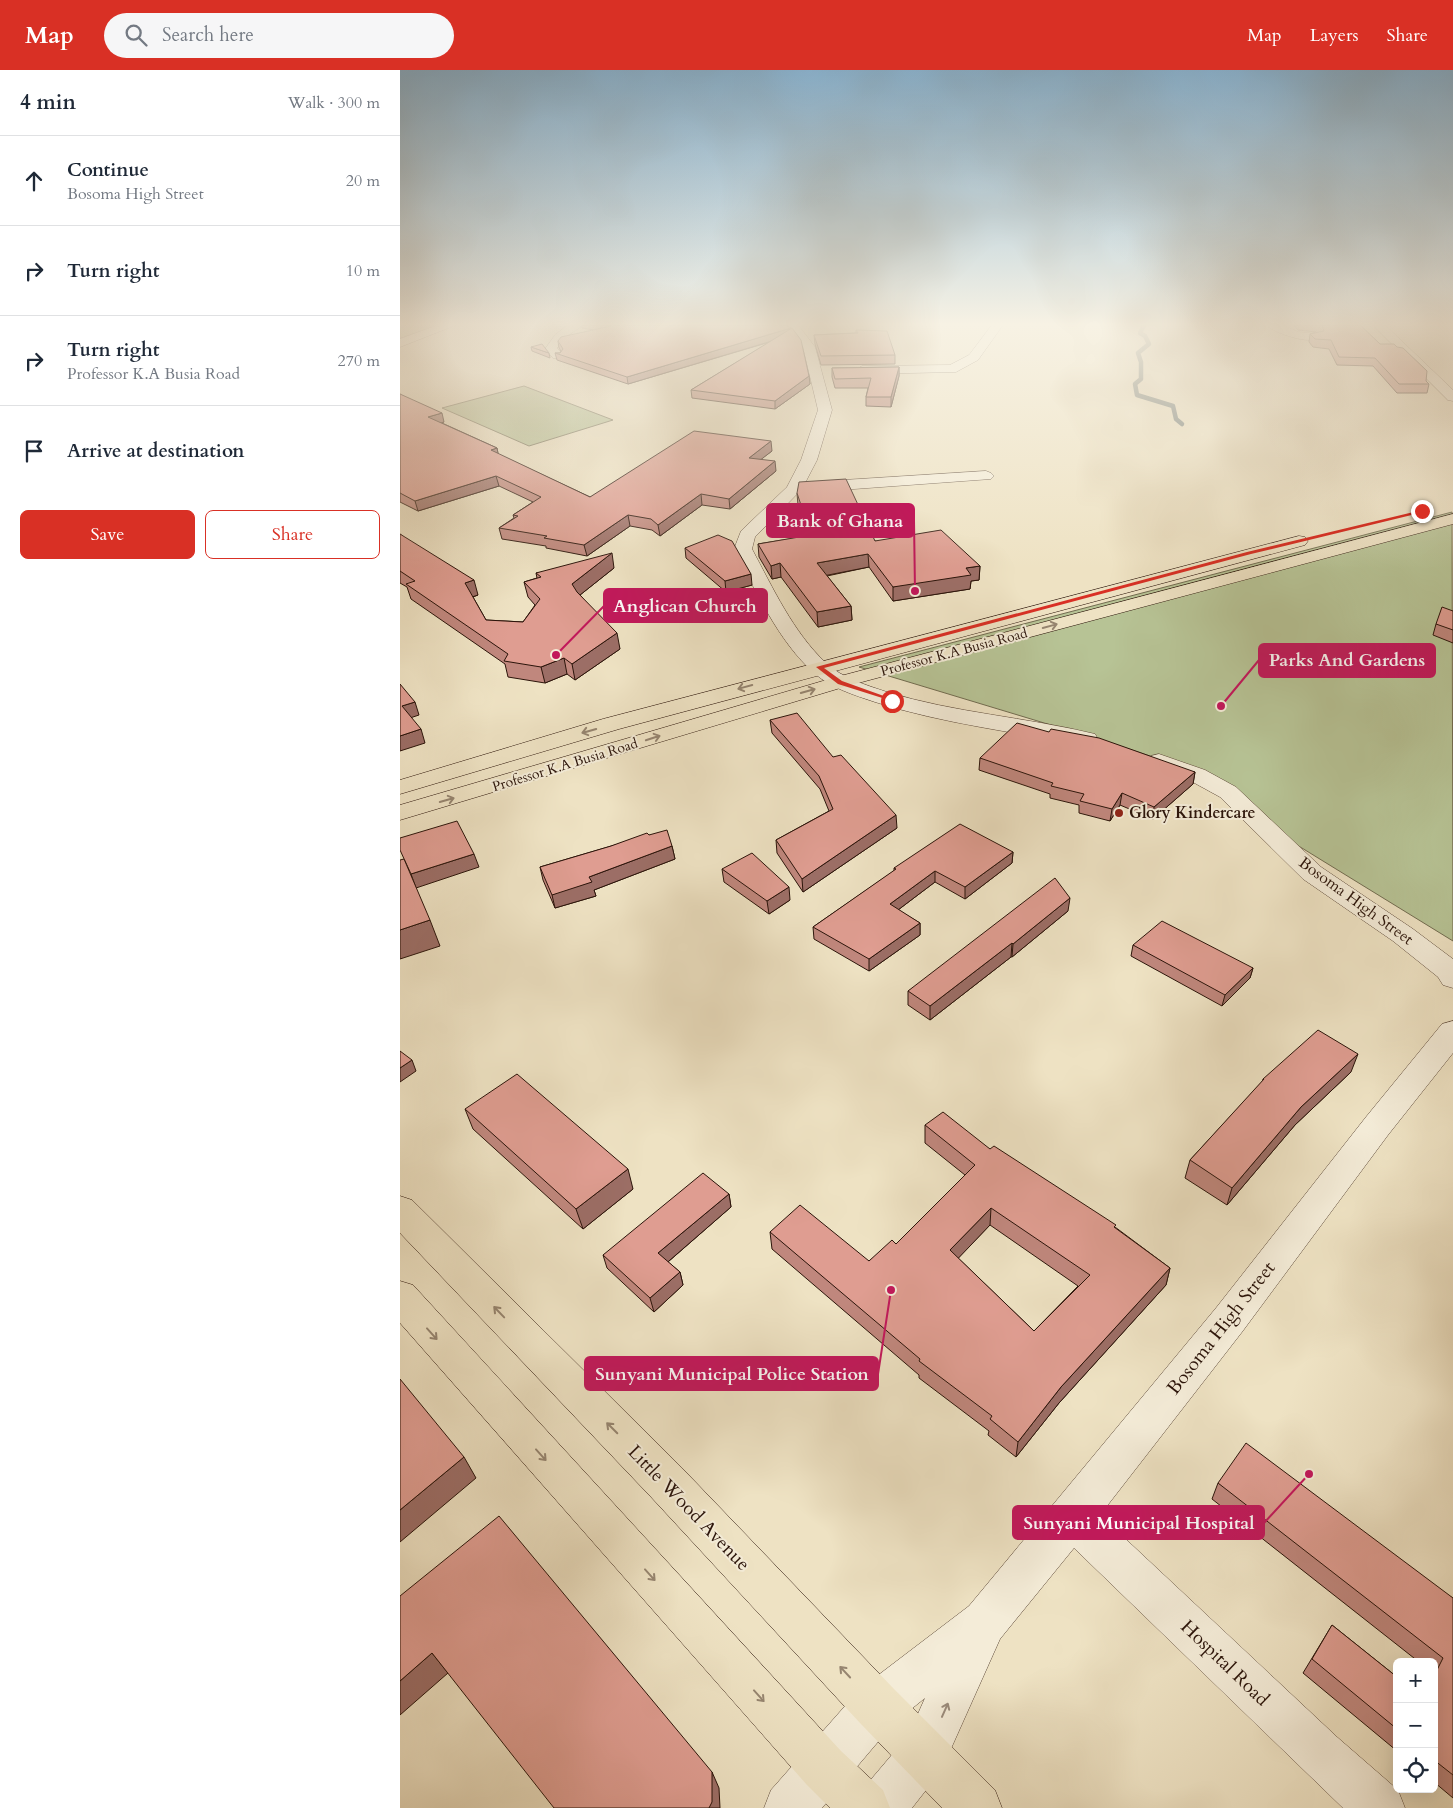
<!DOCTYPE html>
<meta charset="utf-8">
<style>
body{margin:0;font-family:Cardo,serif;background:#f6f6f7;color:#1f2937}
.controls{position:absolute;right:15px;bottom:15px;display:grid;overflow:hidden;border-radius:8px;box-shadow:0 5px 20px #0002}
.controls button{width:45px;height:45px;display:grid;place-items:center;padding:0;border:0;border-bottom:1px solid #e0e1e3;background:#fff;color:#1f2937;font:25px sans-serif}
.stop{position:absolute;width:15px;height:15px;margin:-11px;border:4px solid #d93025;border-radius:50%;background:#fff}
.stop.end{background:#d93025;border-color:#fff;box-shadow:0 1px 5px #0008}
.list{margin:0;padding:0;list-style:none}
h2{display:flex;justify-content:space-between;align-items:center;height:65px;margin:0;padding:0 20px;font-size:21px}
h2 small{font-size:16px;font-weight:400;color:#747a83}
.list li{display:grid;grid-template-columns:32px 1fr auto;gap:15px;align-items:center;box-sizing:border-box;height:90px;padding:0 20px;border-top:1px solid #e0e1e3}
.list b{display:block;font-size:19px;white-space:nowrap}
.list p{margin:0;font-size:16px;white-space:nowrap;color:#747a83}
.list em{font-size:16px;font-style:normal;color:#747a83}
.actions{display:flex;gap:10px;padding:15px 20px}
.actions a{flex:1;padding:11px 0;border:1px solid #d93025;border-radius:8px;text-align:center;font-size:18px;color:#d93025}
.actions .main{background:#d93025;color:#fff}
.icon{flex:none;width:28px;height:28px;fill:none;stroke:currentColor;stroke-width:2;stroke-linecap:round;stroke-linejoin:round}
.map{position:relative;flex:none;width:1053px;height:1738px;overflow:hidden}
header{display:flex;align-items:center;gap:30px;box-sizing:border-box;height:70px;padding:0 25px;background:#d93025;color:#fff}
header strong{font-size:24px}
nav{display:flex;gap:28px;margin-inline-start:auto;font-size:18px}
.search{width:350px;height:45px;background:#f6f6f7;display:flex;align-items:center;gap:12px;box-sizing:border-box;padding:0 18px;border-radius:28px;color:#747a83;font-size:19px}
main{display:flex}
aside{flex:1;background:#fff}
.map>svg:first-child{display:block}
.green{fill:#b7c395;stroke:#716c50}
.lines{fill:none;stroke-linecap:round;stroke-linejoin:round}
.stream{stroke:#707976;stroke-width:4.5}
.minor-casing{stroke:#5c4838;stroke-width:1}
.tertiary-casing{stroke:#5c4838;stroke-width:1}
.primary-casing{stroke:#2b140a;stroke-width:1}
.trunk-casing{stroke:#2b140a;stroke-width:1}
.minor{fill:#f4ecd8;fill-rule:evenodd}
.tertiary{fill:#f4ecd8;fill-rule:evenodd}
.primary{fill:#eee2c3;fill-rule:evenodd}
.trunk{fill:#eee2c3;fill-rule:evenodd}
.wall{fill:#c0877d;stroke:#2b140a;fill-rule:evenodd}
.shaded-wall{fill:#9c6e66;stroke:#2b140a}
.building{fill:#df9d91;stroke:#2b140a;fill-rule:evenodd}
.oneway{stroke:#968570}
.oneway2{stroke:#9a8b7b}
.route{fill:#d93025}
.poi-dot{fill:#8f2418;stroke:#f4ecd8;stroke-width:2}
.labels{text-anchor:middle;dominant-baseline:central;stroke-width:4;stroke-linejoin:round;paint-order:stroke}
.far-street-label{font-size:14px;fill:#2b140a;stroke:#f4ecd8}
.poi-label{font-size:16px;font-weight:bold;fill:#2b140a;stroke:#f4ecd8;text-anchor:start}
.street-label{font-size:16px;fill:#2b140a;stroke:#f4ecd8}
.near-street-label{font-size:19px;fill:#2b140a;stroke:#f4ecd8}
.leader{fill:none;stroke:#c2185b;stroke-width:2}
.callout-dot{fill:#c2185b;stroke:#f4ecd8;stroke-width:2}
.callout{fill:#c2185b;stroke:#c2185b;stroke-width:2}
.callout-label{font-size:18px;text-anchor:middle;font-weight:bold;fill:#fff}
</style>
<header>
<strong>Map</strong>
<div class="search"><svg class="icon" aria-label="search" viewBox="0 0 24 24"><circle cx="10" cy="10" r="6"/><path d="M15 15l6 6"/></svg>Search here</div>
<nav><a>Map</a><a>Layers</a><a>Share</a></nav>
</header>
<main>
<aside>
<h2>4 min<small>Walk · 300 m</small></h2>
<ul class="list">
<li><svg class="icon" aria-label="ahead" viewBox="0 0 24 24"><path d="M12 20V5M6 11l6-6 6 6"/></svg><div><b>Continue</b><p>Bosoma High Street</p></div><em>20 m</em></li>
<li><svg class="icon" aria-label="right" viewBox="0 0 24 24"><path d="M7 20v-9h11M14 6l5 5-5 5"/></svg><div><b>Turn right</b></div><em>10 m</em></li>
<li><svg class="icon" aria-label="right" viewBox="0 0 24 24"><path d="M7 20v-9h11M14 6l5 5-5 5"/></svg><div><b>Turn right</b><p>Professor K.A Busia Road</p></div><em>270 m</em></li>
<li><svg class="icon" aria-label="arrive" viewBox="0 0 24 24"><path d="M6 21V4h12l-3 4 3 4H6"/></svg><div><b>Arrive at destination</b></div></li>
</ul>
<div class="actions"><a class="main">Save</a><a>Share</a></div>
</aside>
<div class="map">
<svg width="1053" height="1738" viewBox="0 0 1053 1738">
<rect width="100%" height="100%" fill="#eee2c3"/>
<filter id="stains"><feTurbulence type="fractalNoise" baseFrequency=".004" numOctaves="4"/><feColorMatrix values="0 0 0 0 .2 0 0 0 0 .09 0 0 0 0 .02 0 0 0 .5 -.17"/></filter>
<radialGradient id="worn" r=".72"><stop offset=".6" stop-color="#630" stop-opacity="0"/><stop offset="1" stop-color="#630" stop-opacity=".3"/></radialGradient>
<g class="green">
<polygon points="0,255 39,255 0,269"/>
<polygon points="124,316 213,350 129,376 42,338"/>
<polygon points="1052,442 1053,871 871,759 806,705 717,675 459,597"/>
</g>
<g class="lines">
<polyline class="stream" points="744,255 740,263 745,266 749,274 738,283 741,292 741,309 735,314 737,325 773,336 776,349 782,354"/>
<defs>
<g id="minor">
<polygon points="38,255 56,255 0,277 0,269"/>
<polygon points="168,255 183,255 166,267 157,278 163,285 161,288 153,288 145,279 155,265"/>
<path d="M 387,255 L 398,255 L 415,277 L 432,340 L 417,390 L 402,419 L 355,467 L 352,479 C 373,518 393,562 426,593 C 442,608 466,615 487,622 C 555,643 626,647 695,664 L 698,669 L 695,674 L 687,676 C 616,662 544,654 475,632 C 454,625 431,618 414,603 C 378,571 356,521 334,479 L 341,461 L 387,417 L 401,390 L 418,340 L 403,277 Z"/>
<polygon points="592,255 603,255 578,290 556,302 462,304 456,300 462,296 550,295 569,285"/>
<path d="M 866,255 L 883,255 L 898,262 L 919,264 L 921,267 C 912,276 874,263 866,255 Z"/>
<polygon points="973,255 985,255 1053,320 1053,331 1048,330"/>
<polygon points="586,401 591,403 594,406 591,409 413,422 407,420 405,417 407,414 413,412"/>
<polygon points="759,684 805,700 836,717 921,797 1013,859 1053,889 1053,918 1043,915 1038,907 993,871 903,809 820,727 789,710 751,696 748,691 751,686"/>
<polygon points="1053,951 1053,983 988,1065 842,1262 700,1445 937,1667 998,1720 1005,1738 943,1738 674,1478 600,1569 541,1701 524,1708 507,1701 500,1684 525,1628 494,1653 477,1660 460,1653 453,1636 460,1619 569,1536 816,1238 966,1047 1042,954"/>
</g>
<g id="tertiary">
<polygon points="477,1612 494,1619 501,1636 494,1653 422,1738 364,1738 371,1720 460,1619"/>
<polygon points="524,1660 541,1667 548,1684 541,1701 512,1738 455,1738 462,1720 507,1667"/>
</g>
<g id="primary">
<polygon points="1053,444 1053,454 447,616 0,750 0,735 433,608"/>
<polygon points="899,466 905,467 908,471 905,475 219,659 0,724 0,710 203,649"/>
</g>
<g id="trunk">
<polygon points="0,1126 12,1130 281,1397 494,1619 595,1720 602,1738 542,1738 460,1653 251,1427 0,1163"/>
<polygon points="0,1211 13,1215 441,1681 483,1720 490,1738 430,1738 407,1715 0,1253"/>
</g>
</defs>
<use href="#minor" class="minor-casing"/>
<use href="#tertiary" class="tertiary-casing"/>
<use href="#primary" class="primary-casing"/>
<use href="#trunk" class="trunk-casing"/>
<use href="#minor" class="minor"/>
<use href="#tertiary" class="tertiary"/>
<use href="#primary" class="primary"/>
<use href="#trunk" class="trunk"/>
</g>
<g class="wall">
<polygon points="182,255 386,255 409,306 410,314 375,339 292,328 291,320 370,272 228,314 157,290 155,283 160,283 161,281 159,278 158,271 194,260 182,258"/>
<polygon points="894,255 960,255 980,274 1026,311 1029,314 1027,323 997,323 973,296 937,295 929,279 913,277 909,272 910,264 916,262 898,260"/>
<polygon points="456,260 495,285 495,294 421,295 415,274 414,265 456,263"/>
<polygon points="131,277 149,283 150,288 132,281"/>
<polygon points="499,297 499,306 491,337 466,336 466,327 468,318 435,318 432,307 432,298"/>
<polygon points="0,324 44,352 42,353 97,378 98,384 190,427 372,381 361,389 376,401 330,439 302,435 260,466 252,460 230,456 187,486 146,478 146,476 102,469 99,458 114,448 113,445 133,432 99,416 18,441 0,432"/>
<polygon points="397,423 475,471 580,496 579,510 571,511 570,519 493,531 469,497 427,506 451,536 452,550 418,557 381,507 372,509 359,487 358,474 408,466 398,436"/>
<polygon points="0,464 78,525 73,527 86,550 123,552 135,535 128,527 124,512 137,508 136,503 214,498 180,525 220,579 175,610 167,604 145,613 108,607 105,594 11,529 7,517 0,513"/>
<polygon points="285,478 352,515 326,522 286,488"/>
<polygon points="1053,541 1053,573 1033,565 1036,554"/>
<polygon points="370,650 433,687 497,758 403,822 377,783 376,770 429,741 420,719 372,663"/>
<polygon points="580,688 795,702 793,714 753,749 720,735 710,751 679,743 679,735 650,728 650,724 579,700"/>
<polygon points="249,765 272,776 275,789 194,820 196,826 155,838 143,810 140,797"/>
<polygon points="613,782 612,793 565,829 535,812 498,840 520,853 520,865 469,901 414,869 413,857 494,801 494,798"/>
<polygon points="322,799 390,830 369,844 324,812"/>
<polygon points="668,841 612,887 611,887 530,950 508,935 508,921"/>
<polygon points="733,875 853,898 850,908 822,936 731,886"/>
<polygon points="951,1002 895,1055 827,1135 785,1108 790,1090 862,1012 863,1009"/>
<polygon points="65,1039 233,1119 183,1159 73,1059"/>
<path d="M 525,1055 L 590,1079 L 715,1157 L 770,1198 L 766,1215 L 659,1333 L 616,1387 L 588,1365 L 589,1361 L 519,1308 L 519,1305 L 372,1179 L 370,1162 L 469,1191 L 496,1174 L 565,1105 L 525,1073 ZM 590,1155 L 678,1216 L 634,1261 L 558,1188 Z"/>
<polygon points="329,1124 331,1137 268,1192 280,1202 283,1215 254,1242 207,1198 203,1185"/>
<polygon points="818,1413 1053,1528 1053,1728 1034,1712 1034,1592 1019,1592 812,1429"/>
<polygon points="932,1555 997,1607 997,1681 903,1603 923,1570"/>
</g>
<g class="shaded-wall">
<polygon points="391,258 392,265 228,314 227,307"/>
<polygon points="499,297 499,306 491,337 491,327"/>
<polygon points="409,306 410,314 375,339 375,331"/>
<polygon points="42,343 44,352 30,356 28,347"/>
<polygon points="371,371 372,381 350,398 349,388"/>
<polygon points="97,378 99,388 91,380"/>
<polygon points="375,391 376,401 330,439 329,429"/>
<polygon points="96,406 99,416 18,441 15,431"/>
<polygon points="301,424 302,435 260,466 258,455"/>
<polygon points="228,445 230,456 187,486 184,475"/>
<polygon points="212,483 214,498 175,529 172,514"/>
<polygon points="468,484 469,497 418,507 417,493"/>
<polygon points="380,493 381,507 372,509 371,496"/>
<polygon points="580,496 579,510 571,511 570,519 493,531 493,517 566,498"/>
<polygon points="351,504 352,515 326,522 325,511"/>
<polygon points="74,510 78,525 69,528 65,513"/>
<polygon points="451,536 452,550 418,557 417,542"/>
<polygon points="217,563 220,579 175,610 172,594"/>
<polygon points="164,588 167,604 145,613 141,597"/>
<polygon points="15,632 19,645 7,649 2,636"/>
<polygon points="21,659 25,673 0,681 0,666"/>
<polygon points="795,702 793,714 753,749 754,737"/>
<polygon points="722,723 720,735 710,751 712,739"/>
<polygon points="496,745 497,758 403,822 402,809"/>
<polygon points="272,776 275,789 194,820 196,826 155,838 152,825 189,807"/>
<polygon points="613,782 612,793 565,829 565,817"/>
<polygon points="74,784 79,797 16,818 11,804"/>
<polygon points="535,801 535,812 490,846 490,834"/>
<polygon points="389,817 390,830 369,844 367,831"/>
<polygon points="670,828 668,841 612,887 613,874"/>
<polygon points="30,850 40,876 0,889 0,860"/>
<polygon points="520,853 520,865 469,901 469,889"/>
<polygon points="612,873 611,887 530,950 530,936"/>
<polygon points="853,898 850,908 822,936 825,925"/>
<polygon points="958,984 951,1002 895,1055 827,1135 832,1118 901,1037"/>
<polygon points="12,990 16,1001 0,1012 0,998"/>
<polygon points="228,1099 233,1119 183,1159 176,1139"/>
<polygon points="329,1124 331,1137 262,1197 258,1183"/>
<polygon points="591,1138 590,1155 550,1197 550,1180"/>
<polygon points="770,1198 766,1215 659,1333 616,1387 618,1372 661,1317"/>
<polygon points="280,1202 283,1215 254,1242 250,1228"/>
<polygon points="64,1387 76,1408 0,1472 0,1440"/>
<polygon points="32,1583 48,1603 0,1645 0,1611"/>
<polygon points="312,1702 319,1718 320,1738 309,1738"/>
</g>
<g class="building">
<polygon points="210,255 386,255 391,258 227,307 155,283 160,283 163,279 158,271 161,267 211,256"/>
<polygon points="922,255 960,255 980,274 994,274 997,277 1003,278 1027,301 1026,311 1029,314 999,314 975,288 939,287 931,270 915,269 910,264 924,261"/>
<polygon points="392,258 401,270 409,306 375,331 291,320"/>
<polygon points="456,260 487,261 495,285 421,286 414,265 458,263"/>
<polygon points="142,274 149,283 131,277"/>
<polygon points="499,297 491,327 466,327 471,308 435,309 432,298"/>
<polygon points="0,324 42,343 28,347 97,378 91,380 190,427 294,361 371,371 349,388 375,391 329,429 301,424 258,455 251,449 228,445 184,475 144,468 147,466 99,458 118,446 113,445 141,427 96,406 15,431 0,423"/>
<polygon points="446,409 475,471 541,460 580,496 566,498 571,505 493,517 468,484 417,493 451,536 417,542 380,493 371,496 358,474 411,465 397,423 399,412"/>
<polygon points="0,464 74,510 65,513 86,550 123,552 140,529 124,512 141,507 136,503 212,483 172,514 177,522 217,563 172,594 164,588 141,597 104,591 108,584 6,514 15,511 0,501"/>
<polygon points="318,465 332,471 351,504 325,511 285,478"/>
<polygon points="1042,537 1053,541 1053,560 1036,554"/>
<polygon points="0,614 15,632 2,636 21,659 0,666"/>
<polygon points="397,643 433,687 441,685 496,745 402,809 376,770 433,739 419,706 370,650"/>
<polygon points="617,653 649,662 651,659 699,668 795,702 754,737 722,723 712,739 680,731 684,724 651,716 653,713 580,688"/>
<polygon points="57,751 74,784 11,804 0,780 0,768"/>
<polygon points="560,754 613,782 565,817 535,801 490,834 520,853 469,889 413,857 496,799 494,798"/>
<polygon points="267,760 272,776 189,807 192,812 152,825 140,797 211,776 247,763 249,765"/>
<polygon points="352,783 389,817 367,831 322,799"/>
<polygon points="4,789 30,850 0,860 0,790"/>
<polygon points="655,808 670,828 613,874 612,873 530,936 508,921"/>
<polygon points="762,851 853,898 825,925 733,875"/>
<polygon points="918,960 958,984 901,1037 832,1118 790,1090 864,1009 863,1009"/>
<polygon points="0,981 12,990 0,998"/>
<polygon points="117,1004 228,1099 176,1139 65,1039"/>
<path d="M 543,1042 L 590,1079 L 594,1076 L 716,1155 L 714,1157 L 770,1198 L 661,1317 L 618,1372 L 590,1349 L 592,1346 L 519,1291 L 520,1289 L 370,1162 L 400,1135 L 469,1191 L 492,1170 L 496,1174 L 575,1095 L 525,1055 ZM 591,1138 L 690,1205 L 634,1261 L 550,1180 Z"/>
<polygon points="303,1103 329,1124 258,1183 280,1202 250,1228 203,1185"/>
<polygon points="0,1309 64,1387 0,1440"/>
<polygon points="846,1373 1053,1528 1053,1705 1034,1690 1034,1606 1043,1588 818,1413"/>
<polygon points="99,1446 312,1702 312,1732 309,1738 154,1738 32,1583 0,1611 0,1526"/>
<polygon points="932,1555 997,1607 997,1659 912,1589"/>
</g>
<defs><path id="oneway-shaft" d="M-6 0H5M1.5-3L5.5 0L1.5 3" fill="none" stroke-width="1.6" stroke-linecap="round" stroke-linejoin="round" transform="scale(1.25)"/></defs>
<g class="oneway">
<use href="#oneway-shaft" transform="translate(650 556) rotate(-15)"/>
<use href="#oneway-shaft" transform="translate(345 617) rotate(165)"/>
<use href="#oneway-shaft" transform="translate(408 621) rotate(-16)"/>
<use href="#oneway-shaft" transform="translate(189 661) rotate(164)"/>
<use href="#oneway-shaft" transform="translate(253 668) rotate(-18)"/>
<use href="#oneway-shaft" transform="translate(47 730) rotate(-16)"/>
<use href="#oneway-shaft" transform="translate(99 1242) rotate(-134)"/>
<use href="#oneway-shaft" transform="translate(32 1264) rotate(48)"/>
<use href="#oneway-shaft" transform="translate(212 1358) rotate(-135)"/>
<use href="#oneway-shaft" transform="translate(141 1385) rotate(48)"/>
<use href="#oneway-shaft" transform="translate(250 1505) rotate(48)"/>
<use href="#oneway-shaft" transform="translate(445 1602) rotate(-133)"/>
<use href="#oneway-shaft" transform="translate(359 1626) rotate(48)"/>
</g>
<use class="oneway2" href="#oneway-shaft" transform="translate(545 1640) rotate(-66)"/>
<linearGradient id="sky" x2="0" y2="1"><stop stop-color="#8ab7d7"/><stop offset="0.51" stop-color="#f7f2e4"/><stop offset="1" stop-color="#f7f2e4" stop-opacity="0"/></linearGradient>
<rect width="1053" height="499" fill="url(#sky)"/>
<polygon class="route" points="1022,440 1024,442 851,484 424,598 442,611 495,630 495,632 438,614 416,597 847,482"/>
<circle class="poi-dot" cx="719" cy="743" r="5"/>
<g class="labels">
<g class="far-street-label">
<text transform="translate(554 582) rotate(-15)">Professor K.A Busia Road</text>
<text transform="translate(165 695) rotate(-17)">Professor K.A Busia Road</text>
</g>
<g class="poi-label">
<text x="729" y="743">Glory Kindercare</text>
</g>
<g class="street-label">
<text transform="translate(956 831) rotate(36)">Bosoma High Street</text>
</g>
<g class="near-street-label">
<text transform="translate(821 1258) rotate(-52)">Bosoma High Street</text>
<text transform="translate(289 1438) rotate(46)">Little Wood Avenue</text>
<text transform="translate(825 1593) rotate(44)">Hospital Road</text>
</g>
</g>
<path class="leader" d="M515 521L514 451M156 585L204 536M821 636L859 590M491 1220L478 1304M909 1404L864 1453"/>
<g class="callout-dot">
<circle cx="515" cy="521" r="5"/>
<circle cx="156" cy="585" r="5"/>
<circle cx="821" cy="636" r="5"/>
<circle cx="491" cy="1220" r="5"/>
<circle cx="909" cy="1404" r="5"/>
</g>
<g class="callout">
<rect x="367" y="434" width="147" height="33" rx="5"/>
<rect x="204" y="519" width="163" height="33" rx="5"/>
<rect x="859" y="574" width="176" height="33" rx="5"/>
<rect x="185" y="1287" width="293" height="33" rx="5"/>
<rect x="613" y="1436" width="251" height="33" rx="5"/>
</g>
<g class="callout-label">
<text x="440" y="457">Bank of Ghana</text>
<text x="285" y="542">Anglican Church</text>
<text x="947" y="596">Parks And Gardens</text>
<text x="332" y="1310">Sunyani Municipal Police Station</text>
<text x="739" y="1459">Sunyani Municipal Hospital</text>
</g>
<rect width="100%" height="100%" filter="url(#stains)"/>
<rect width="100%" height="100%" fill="url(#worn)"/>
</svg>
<div class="controls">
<button>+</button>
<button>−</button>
<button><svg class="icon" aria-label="locate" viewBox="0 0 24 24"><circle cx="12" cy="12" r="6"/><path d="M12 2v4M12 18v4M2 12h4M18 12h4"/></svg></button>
</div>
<div class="stop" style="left:492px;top:631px"></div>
<div class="stop end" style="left:1022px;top:441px"></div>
</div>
</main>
